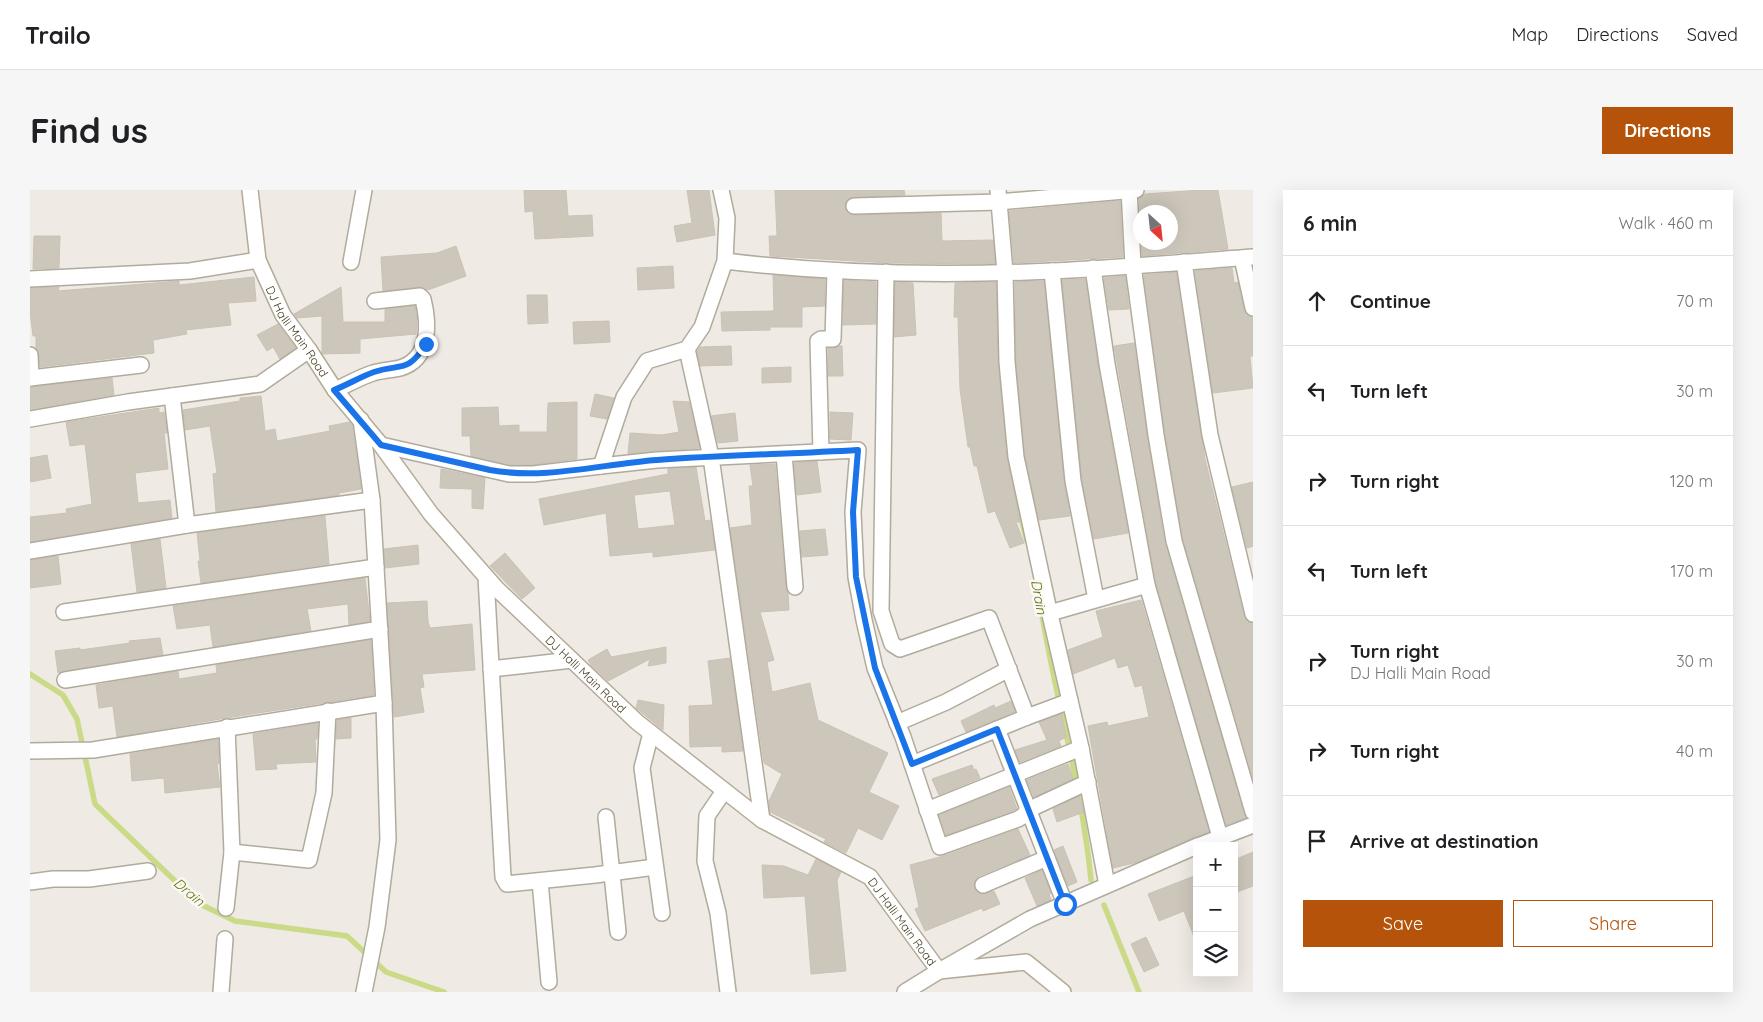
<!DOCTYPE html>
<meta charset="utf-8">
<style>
body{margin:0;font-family:Quicksand,sans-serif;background:#f6f6f6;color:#202124}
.controls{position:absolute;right:15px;bottom:15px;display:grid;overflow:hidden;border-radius:0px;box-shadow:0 5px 20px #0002}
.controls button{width:45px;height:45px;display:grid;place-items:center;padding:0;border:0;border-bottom:1px solid #e0e0e0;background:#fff;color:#202124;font:25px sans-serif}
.compass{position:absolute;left:1103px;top:15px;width:45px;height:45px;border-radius:50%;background:#fff;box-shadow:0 5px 20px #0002;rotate:153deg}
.stop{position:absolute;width:15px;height:15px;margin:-11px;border:4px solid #1a73e8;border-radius:50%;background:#fff}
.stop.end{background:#1a73e8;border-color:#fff;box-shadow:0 1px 5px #0008}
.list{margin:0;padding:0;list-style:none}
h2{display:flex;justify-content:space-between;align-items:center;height:65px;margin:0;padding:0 20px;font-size:21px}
h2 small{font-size:16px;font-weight:400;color:#757577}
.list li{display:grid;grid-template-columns:32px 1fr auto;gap:15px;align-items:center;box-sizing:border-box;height:90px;padding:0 20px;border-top:1px solid #e0e0e0}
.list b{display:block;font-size:19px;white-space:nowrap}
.list p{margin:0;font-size:16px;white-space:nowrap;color:#757577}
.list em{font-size:16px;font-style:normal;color:#757577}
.actions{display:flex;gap:10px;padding:15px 20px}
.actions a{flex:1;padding:11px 0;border:1px solid #b45309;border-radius:0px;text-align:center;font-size:18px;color:#b45309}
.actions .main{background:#b45309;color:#fff}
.icon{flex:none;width:28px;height:28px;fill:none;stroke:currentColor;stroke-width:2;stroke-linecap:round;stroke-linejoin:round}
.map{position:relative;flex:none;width:1223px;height:802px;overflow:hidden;border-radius:0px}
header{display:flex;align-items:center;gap:30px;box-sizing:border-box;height:70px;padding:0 25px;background:#fff;border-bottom:1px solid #e0e0e0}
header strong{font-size:24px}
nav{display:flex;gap:28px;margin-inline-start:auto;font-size:18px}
.intro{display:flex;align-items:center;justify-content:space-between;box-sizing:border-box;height:120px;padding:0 30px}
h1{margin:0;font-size:35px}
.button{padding:12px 22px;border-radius:0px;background:#b45309;color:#fff;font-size:18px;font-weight:700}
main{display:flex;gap:30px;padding:0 30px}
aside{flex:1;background:#fff;border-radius:0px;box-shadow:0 5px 20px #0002}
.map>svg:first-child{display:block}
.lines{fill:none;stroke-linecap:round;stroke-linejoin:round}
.stream{stroke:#cada86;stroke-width:5.5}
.building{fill:#cdc6bb;stroke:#cac2b5;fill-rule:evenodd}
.street-casing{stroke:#b1ab9d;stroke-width:18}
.secondary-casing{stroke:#b4ab97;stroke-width:18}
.street{stroke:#fff;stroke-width:15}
.secondary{stroke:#fff;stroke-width:15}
.route{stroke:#1a73e8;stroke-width:6}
.labels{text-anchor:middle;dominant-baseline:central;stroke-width:5;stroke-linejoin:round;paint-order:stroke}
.street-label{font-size:12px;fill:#433b20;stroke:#fbf8f5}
.water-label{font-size:14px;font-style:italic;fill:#667b12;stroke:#fbf8f5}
</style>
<header>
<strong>Trailo</strong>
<nav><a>Map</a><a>Directions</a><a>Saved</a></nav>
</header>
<div class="intro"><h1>Find us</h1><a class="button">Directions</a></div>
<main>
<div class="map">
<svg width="1223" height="802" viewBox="0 0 1223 802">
<rect width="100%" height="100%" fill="#efeae4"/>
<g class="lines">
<g class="stream">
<polyline points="983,297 997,351"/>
<path d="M 1011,419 C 1026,510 1052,598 1061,690"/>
<polyline points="0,484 33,505 47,529 65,614 168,713 205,731 317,746 356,782 414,802"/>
<polyline points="1074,715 1109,802"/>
</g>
</g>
<g class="building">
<polygon points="494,0 536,0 538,26 562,25 563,46 505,49 503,21 495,22"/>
<polygon points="657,0 679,0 685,45 647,52 644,36 662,33"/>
<polygon points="745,0 874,0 875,5 820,8 816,12 816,20 819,24 824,25 911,23 912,51 963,50 965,74 859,73 740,66 739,46 747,46"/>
<polygon points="1171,0 1188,0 1198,59 1112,66 1111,52 1140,52 1140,22 1110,22 1109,9 1115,4"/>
<polygon points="1090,11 1093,67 984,73 979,21"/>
<polygon points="4,46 30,46 29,78 3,79"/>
<polygon points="426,56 436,86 398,100 389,97 353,101 351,67 407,63"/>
<polygon points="643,76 644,98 608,100 607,78"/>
<polygon points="1202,78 1204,93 1208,92 1214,120 1216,125 1223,127 1223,166 1220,166 1223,198 1183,203 1165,81"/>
<polygon points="1146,82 1175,269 1214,426 1217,431 1223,433 1223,588 1153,349 1135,244 1114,85"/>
<polygon points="743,85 795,89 795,116 772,117 772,137 740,137 740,140 692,141 691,122 744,121"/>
<polygon points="1095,86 1099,119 1079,120 1074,88"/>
<polygon points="224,87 226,111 198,113 201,135 156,140 157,144 123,150 124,163 10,177 9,165 6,159 6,146 3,146 0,122 0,98 29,97 28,101 137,92 149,91 149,95"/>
<polygon points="1055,89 1068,175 1098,343 1064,349 1052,290 1032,90"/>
<polygon points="814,90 846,92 846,134 813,135"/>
<polygon points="1014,91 1034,292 1040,326 1009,330 995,266 986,171 985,92"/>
<polygon points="865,92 883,93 886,145 864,147"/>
<polygon points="966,92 968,173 977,268 990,332 986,332 994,353 980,358 965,321 958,323 947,276 944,276 940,257 938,257 930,199 928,127 924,127 925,93"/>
<polygon points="311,97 313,132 355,132 355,119 385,116 387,129 386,144 330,149 330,163 292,164 292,126 267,128 264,124"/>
<polygon points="497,105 517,105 518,133 498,134"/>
<polygon points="579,131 580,152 544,154 543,132"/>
<polygon points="248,134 266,158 250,169 243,157 237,161 227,145"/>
<polygon points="1104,153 1117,247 1135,354 1216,628 1196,635 1126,393 1084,156"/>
<polygon points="701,156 702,175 670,176 667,161 670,157"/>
<polygon points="809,156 812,156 813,186 798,186 798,158 803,158"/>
<polygon points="761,177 761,192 732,193 732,178"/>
<polygon points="82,188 84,205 0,219 0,197"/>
<polygon points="565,204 584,208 577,229 560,226"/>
<polygon points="231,206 235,241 245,239 247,251 300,241 299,236 320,232 322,235 331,299 309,303 309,305 186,322 183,284 187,283 180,236 155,240 153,220 210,211 210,208"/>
<polygon points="643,211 659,212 670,258 598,264 600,243 632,245 649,242"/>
<polygon points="547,212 547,269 502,275 480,275 441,266 440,246 432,246 432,218 468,217 469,236 489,235 489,242 517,242 518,213"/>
<polygon points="129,218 129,223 134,222 137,243 134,243 138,279 105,283 108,313 140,310 142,328 0,352 0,327 37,323 36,319 62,314 55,254 40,256 36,232"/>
<polygon points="800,222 823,223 821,250 800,249"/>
<polygon points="705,223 708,251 688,253 681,226"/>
<polygon points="17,265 21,288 0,292 0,268"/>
<polygon points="787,271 791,302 767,305 764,273"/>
<polygon points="745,274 756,398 758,403 759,420 730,422 744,470 737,472 742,502 780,493 788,530 858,563 839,602 869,616 852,650 828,638 816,663 794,652 796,649 740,622 739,611 752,584 734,573 700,338 722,335 719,296 723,296 720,275"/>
<path d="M 666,277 L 675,331 L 680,330 L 685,360 L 623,367 L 623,362 L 580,366 L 576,323 L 514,335 L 509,309 L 638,284 L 638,279 ZM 640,301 L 645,335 L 608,339 L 604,305 Z"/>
<polygon points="411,279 455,288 453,319 442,318 442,299 410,298"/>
<polygon points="1223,292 1223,356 1217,358 1202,297"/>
<polygon points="295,326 299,374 171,393 168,371 170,371 167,343"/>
<polygon points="795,339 798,365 772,367 770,341"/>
<polygon points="130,349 136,398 107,402 101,354"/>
<polygon points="388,355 389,374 355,378 354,359"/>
<polygon points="475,363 505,398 492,409 460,376"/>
<polygon points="28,366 31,394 0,398 0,370"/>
<polygon points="335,388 340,431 319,435 318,414 277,419 281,441 183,457 180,435 147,439 143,416"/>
<polygon points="1111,410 1179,642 1108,672 1083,678 1058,536 1077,532 1078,536 1119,527 1112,495 1105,497 1098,475 1088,478 1085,468 1043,484 1038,460 1073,447 1066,421"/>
<polygon points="397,411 398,432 400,438 442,434 445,480 392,484 394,497 390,498 394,522 364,527 357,413"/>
<polygon points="130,448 133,465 34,481 28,483 25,461 50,458 50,460 100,453 99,451"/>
<polygon points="341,450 344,505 196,528 87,547 83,516 69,518 66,495 148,481 149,489 187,483 186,475"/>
<polygon points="636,457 636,473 618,476 620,469 578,491 561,475 558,470 577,459 581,467"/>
<polygon points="700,468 713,561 692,562 692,556 660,557 659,516 683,515 678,471"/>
<polygon points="608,510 634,515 633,540 606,518"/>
<polygon points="981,511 985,522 936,542 931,531 964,515 965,518"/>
<polygon points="1031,524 1036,547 1029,551 1031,556 990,572 985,560 1017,550 1009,532"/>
<polygon points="321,528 321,548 306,549 307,530"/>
<polygon points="288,533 287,549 285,549 286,572 246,574 247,579 226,580 223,544"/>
<polygon points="188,549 189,573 187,574 190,597 135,603 134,588 102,591 100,564"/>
<polygon points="1038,574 1043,589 1004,607 997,590"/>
<polygon points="942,575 944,580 946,579 950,588 909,605 902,589"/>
<polygon points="979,597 987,619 916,645 909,625"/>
<polygon points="1049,606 1054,622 1027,632 1023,619"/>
<polygon points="988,639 1000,665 949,686 944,693 945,699 951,704 964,701 970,714 953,721 952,718 895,741 885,719 889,717 880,675 917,665"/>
<polygon points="1033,656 1047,692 1038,696 1024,660"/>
<polygon points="1223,662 1223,696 1204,703 1204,670"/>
<polygon points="786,669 811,682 807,690 816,781 781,784 775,706 734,708 732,675 754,676 778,685"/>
<polygon points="1012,680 1021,703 1019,704 1021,710 1007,716 995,688"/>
<polygon points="1167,685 1167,752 1166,752 1154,721 1129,731 1118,704"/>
<polygon points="1116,747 1129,775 1114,782 1101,754"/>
</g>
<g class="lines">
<defs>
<g id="street">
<polyline points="691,0 697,28 695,71 672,137 657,159 617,171 594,207 571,276 627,270 828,260 823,322 826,387 834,430 845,478 873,547 910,657 988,629 993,626 998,620 1058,592"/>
<polyline points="968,0 975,82 977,172 986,267 1018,416 1051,558 1077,695"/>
<polyline points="1099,0 1103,75 1126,245 1144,351 1223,622"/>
<polyline points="824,16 969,12 1106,0"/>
<polyline points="1212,68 1223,118"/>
<path d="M 695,71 C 804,84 913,86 1022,81 C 1089,78 1156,72 1223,67"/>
<polyline points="321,72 334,0"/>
<polyline points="1154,72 1180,245 1223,424"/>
<polyline points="1063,78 1077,174 1117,395 1190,647"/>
<polyline points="1022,81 1043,291 1066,409"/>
<polyline points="856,82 851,421 862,454 870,459 959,428 997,527 882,574"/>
<polyline points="0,89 160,81 228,70"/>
<polyline points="657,159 681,267 732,630"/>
<polyline points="0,165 1,188"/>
<polyline points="0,188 111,175"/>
<path d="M 305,200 C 317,195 330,187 343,183 C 352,180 362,180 370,178 C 401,169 399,133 393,109 L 390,106 L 345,111"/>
<polyline points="142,206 157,335"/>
<polyline points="0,229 98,212 230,194 279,160"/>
<polyline points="331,230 342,310 354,513 358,650 347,737 334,802"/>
<polyline points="351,255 479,284 503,284 571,276"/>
<polyline points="791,262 788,151 791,149 803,149 805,81"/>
<polyline points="754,264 765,397"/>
<polyline points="0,361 157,335 342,310"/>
<polyline points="456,387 473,687 477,694 565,685 625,677"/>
<polyline points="34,422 346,377"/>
<polyline points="1020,423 1117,395"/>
<polyline points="461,479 542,470"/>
<polyline points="35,490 350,439"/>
<polyline points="997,527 1040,511"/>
<polyline points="867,533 916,512 979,479"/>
<polyline points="967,539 1035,714"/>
<polyline points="621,543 612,578 632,723"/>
<polyline points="0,561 63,560 354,513"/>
<polyline points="694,601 677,626 675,671 688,723 698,802"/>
<polyline points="897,620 1051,558"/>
<polyline points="576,627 588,742"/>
<polyline points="1168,656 1223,635"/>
<polyline points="202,662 279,670 294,603 298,521"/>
<polyline points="510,691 519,792"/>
<polyline points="0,692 23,689 59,689 118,681"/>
<polyline points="953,695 1017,668"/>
<polyline points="196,718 202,662 197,537"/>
<polyline points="191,802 195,749"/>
<polyline points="875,802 909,781 1000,729 1167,656"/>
</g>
<g id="secondary">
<path id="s1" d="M 220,0 L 228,70 L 253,125 L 279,160 L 305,200 L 351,255 L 401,324 L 466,398 L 607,532 L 732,630 L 840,687 L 909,781 L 996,772 L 1033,802"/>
</g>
</defs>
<use href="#street" class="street-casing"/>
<use href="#secondary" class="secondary-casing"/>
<use href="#street" class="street"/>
<use href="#secondary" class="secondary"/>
</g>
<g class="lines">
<path class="route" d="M 396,154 C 377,184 372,173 344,182 C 330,187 317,195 304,200 L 351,255 L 460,280 C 515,290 572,274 627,270 C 694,265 761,264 828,260 L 823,322 L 826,387 L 845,478 L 882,574 L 967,539 L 1035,714"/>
</g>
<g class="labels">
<g class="street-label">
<text stroke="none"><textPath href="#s1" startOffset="152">DJ Halli Main Road</textPath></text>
<text stroke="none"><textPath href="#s1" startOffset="602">DJ Halli Main Road</textPath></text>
<text stroke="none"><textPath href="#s1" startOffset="1008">DJ Halli Main Road</textPath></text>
</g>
<g class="water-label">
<text transform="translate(1009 407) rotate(80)">Drain</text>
<text transform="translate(159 702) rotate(40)">Drain</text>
</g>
</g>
</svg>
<div class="controls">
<button>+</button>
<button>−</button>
<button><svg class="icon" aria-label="layers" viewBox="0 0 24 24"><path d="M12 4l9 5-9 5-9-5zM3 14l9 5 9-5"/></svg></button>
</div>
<svg class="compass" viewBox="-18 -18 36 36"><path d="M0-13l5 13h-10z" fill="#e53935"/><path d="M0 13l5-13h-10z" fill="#757577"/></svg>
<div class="stop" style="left:1035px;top:714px"></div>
<div class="stop end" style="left:396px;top:154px"></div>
</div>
<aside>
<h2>6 min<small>Walk · 460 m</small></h2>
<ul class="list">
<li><svg class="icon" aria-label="ahead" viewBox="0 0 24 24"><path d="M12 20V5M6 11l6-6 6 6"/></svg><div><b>Continue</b></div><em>70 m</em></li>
<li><svg class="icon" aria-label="left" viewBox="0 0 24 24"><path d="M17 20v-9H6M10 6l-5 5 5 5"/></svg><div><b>Turn left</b></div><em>30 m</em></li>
<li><svg class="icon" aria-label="right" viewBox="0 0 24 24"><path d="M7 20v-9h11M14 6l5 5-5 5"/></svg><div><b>Turn right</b></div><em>120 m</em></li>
<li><svg class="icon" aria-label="left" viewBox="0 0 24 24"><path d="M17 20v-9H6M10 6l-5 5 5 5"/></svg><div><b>Turn left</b></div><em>170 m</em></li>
<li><svg class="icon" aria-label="right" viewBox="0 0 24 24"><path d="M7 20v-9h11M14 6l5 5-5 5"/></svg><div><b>Turn right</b><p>DJ Halli Main Road</p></div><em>30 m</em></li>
<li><svg class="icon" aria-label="right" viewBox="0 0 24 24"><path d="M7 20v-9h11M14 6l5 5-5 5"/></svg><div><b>Turn right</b></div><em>40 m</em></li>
<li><svg class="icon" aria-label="arrive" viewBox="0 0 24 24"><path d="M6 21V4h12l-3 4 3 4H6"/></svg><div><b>Arrive at destination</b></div></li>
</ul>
<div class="actions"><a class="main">Save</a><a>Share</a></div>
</aside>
</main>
